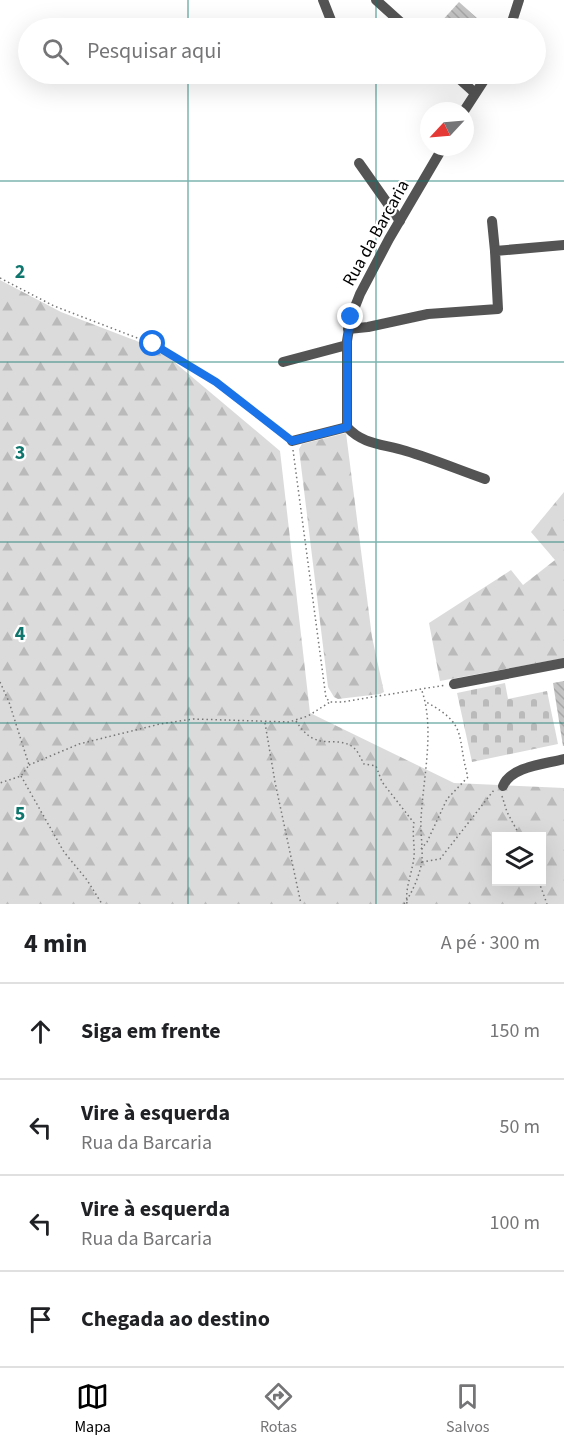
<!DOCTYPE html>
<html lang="pt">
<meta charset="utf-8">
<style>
body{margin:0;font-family:"Source Sans 3",sans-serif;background:#f2f2f2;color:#202124}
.controls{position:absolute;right:18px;bottom:18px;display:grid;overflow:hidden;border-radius:0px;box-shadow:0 6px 24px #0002}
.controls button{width:54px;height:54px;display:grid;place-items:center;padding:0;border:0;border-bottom:2px solid #e0e0e0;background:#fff;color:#202124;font:30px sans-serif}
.compass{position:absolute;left:420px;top:102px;width:54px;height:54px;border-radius:50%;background:#fff;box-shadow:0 6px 24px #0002;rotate:244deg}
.stop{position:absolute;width:18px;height:18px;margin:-14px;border:4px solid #1a73e8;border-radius:50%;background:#fff}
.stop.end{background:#1a73e8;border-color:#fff;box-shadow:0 2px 6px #0008}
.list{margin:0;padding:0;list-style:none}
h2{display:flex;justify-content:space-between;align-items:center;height:78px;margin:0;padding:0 24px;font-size:26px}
h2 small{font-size:20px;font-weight:400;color:#757577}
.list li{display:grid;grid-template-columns:39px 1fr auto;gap:18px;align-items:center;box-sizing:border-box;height:96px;padding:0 24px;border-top:2px solid #e0e0e0}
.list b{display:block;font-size:22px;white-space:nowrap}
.list p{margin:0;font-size:20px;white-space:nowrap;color:#757577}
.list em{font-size:20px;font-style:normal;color:#757577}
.icon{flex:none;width:33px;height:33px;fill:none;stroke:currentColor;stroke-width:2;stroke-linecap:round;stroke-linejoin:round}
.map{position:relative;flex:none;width:564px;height:904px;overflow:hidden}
.search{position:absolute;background:#fff;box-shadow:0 6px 24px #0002;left:18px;right:18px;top:18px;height:66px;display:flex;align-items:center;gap:15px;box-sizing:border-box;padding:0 21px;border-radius:33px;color:#757577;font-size:22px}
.sheet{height:462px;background:#fff}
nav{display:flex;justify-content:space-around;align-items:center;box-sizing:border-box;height:84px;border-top:2px solid #e0e0e0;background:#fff;font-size:16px;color:#757577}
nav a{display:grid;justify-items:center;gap:3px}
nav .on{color:#000}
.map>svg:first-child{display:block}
.forest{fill:url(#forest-firs);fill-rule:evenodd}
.cemetery{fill:url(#cemetery-stones)}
.building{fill:url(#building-back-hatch)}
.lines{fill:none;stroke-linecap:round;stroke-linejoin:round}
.path{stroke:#767676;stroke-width:1.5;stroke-dasharray:1.5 3;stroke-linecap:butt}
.minor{stroke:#545454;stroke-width:10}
.route{stroke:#1a73e8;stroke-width:8}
.grid{fill:none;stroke:#0f766e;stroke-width:1.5;stroke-opacity:0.55}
.labels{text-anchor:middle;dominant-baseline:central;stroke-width:4.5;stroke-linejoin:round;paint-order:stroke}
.street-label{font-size:18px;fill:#000;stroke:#fff}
.grid-label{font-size:20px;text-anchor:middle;font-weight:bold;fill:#0f766e;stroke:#fff;stroke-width:4.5;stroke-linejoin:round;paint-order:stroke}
</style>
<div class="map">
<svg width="564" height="904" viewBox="0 0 564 904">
<defs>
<pattern id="forest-firs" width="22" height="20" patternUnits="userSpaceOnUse" patternTransform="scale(1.5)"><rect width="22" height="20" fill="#dbdbdb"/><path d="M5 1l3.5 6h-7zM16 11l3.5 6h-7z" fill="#bababa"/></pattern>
<pattern id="cemetery-stones" width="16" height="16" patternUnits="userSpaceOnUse" patternTransform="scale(1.5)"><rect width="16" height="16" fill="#dbdbdb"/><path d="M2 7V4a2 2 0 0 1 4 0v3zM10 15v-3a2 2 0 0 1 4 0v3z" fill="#bababa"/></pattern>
<pattern id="building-back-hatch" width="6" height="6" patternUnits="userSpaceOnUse" patternTransform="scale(1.5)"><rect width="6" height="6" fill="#c4c4c4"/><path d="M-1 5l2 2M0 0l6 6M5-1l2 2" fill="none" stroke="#a7a7a7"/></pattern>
</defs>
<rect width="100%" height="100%" fill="#fff"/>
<g class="forest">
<path d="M 0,280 L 61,312 L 160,350 L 280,451 L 310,713 L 454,783 L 564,788 L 564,904 L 0,904 ZM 496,836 L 542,836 L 542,882 L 496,882 Z"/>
<polygon points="346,433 372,637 384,692 380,694 338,699 334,697 328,687 299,449 302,444"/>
<polygon points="564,492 564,658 440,681 429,623 511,570 523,585 555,560 531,532"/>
</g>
<polygon class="cemetery" points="505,683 508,699 547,691 558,744 472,762 457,693"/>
<g class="building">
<polygon points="459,2 488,28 446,28 440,23"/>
<polygon points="564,681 564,746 563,746 553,683"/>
</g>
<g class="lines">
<g class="path">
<polyline points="0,278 54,306 153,344 216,382 286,436"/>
<polyline points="293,450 326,698 330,702 342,702 446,685"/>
<polyline points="0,682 9,702 29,765 21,776 0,783"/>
<path d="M 296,721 C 317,755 336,733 354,748 C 358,751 361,759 364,764 L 376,766 L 382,782 L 414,823 C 412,835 415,846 414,857 C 412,874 405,887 407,904"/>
<polyline points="265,723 275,782 301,904"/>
<polyline points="29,765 79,744 160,724 193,719 289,722 308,716 330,702"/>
<polyline points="21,776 64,852 87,880 102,904"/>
<polyline points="502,796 507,812 520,836"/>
<path d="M 421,849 L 427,842 L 447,799 L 468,777 C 456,736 469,725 426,702"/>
<polyline points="422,862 440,859 494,790"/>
<polyline points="539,882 547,904"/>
<path d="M 404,904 C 412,893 418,879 421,866 C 424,852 420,834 421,819 C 423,779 435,729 422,691"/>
</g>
<g class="minor">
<polyline points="323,0 334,28"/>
<polyline points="376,0 407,28"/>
<polyline points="510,28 519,0"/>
<polyline points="454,74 475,93"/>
<polyline points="464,111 488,74"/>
<polyline points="359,163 400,221"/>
<polyline points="492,221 495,251"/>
<polyline points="348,329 368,327 428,314 498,309 495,251 564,245"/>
<polyline points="283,362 347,345"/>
<polyline points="347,427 347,341 351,317 360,294 389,239 443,147"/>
<path d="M 347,427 C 363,445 384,444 406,451 C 433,459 459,470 485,479"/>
<polyline points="292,441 347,427"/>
<polyline points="454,684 564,663"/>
<path d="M 503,786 C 511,766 546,764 564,759"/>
</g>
</g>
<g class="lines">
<polyline class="route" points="153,344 216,382 292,441 347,427 347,340 351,317"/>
</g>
<path class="grid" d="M 188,0 L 188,28M 376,0 L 376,28M 188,74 L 188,904M 376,74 L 376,904M 0,181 L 564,181M 0,362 L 564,362M 0,542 L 564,542M 0,723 L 564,723"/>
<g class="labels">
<g class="street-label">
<text transform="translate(376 233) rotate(-61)">Rua da Barcaria</text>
</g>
</g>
<g class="grid-label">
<text x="20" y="278">2</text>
<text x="20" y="459">3</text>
<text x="20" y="640">4</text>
<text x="20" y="820">5</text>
</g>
</svg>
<div class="controls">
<button><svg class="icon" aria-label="layers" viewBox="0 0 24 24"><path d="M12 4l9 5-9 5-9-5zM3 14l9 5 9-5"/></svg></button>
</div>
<svg class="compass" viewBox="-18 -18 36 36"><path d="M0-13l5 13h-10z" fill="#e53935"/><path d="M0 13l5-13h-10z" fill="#757577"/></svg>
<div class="stop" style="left:153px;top:344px"></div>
<div class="stop end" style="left:351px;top:317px"></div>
<div class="search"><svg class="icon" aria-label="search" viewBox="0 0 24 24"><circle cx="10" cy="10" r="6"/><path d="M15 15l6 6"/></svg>Pesquisar aqui</div>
</div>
<section class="sheet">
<h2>4 min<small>A pé · 300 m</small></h2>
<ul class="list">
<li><svg class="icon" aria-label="ahead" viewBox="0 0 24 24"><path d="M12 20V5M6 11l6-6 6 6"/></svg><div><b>Siga em frente</b></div><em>150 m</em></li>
<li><svg class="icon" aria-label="left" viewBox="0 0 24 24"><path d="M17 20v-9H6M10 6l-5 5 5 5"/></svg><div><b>Vire à esquerda</b><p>Rua da Barcaria</p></div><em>50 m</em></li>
<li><svg class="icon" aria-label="left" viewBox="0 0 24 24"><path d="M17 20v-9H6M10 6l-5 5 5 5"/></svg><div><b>Vire à esquerda</b><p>Rua da Barcaria</p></div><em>100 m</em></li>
<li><svg class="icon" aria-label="arrive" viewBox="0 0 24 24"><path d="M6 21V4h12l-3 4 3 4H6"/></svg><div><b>Chegada ao destino</b></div></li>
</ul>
</section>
<nav>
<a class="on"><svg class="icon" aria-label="map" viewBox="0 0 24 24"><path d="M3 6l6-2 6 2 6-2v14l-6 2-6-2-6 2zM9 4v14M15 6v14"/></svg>Mapa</a>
<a><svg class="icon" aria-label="directions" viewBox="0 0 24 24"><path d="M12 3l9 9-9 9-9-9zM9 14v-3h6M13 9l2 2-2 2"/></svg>Rotas</a>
<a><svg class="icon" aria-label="saved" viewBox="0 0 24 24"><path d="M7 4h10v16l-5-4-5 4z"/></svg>Salvos</a>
</nav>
